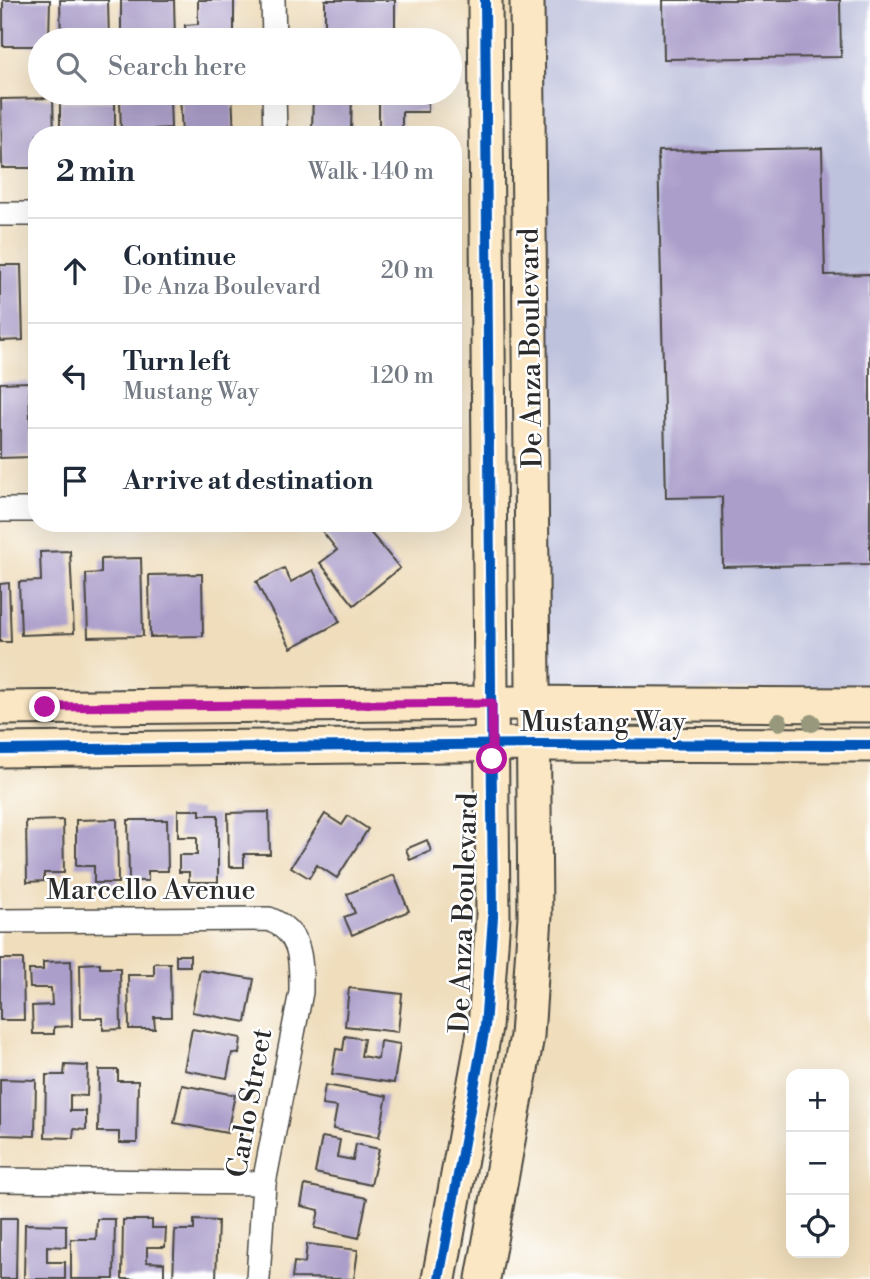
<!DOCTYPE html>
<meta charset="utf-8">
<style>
body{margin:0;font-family:"Libre Bodoni",serif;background:#f6f6f7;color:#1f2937}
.controls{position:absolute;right:21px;bottom:21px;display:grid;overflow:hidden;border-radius:14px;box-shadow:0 7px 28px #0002}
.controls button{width:63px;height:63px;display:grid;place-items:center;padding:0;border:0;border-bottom:2px solid #e0e1e3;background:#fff;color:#1f2937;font:35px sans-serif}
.stop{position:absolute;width:21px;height:21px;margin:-16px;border:5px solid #b5179e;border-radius:50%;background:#fff}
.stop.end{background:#b5179e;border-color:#fff;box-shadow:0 2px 7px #0008}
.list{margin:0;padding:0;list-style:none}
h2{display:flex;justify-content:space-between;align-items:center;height:91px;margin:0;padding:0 28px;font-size:30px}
h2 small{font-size:23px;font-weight:400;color:#747a83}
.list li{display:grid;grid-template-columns:46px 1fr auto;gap:21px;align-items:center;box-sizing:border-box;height:105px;padding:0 28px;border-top:2px solid #e0e1e3}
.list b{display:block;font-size:26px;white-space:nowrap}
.list p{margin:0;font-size:23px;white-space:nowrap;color:#747a83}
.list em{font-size:23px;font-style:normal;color:#747a83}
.icon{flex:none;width:38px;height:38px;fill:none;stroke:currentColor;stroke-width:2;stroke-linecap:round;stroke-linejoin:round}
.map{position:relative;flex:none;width:870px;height:1279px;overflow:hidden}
.search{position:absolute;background:#fff;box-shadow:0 7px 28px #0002;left:28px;top:28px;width:434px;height:77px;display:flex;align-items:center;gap:18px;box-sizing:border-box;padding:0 24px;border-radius:38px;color:#747a83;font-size:26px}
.panel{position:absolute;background:#fff;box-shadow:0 7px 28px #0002;left:28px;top:126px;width:434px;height:406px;border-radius:28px}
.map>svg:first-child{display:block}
.industrial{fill:#bfc2dd}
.building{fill:#ab9eca}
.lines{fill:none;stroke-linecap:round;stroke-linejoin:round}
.street-casing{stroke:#484641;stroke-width:26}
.secondary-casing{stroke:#484641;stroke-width:37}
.street{stroke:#fff;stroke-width:23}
.secondary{stroke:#fbe7c3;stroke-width:33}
.cycleway-casing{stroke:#fff;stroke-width:15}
.cycleway{stroke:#0057b8;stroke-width:10}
.tree{fill:#97987c}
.route{stroke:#b5179e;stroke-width:9}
.labels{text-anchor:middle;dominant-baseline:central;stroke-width:5;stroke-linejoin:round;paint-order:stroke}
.street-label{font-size:28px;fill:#2b2b2b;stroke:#fff}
</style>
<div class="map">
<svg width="870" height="1279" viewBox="0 0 870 1279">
<rect width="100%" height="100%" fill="#fff"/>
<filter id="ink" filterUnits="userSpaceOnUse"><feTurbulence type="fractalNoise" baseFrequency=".0143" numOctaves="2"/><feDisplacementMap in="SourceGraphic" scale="14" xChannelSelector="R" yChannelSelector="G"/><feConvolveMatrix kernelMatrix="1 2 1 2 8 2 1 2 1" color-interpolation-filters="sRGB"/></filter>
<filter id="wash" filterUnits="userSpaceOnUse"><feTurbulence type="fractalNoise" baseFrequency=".00686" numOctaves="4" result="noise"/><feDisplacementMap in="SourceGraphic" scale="28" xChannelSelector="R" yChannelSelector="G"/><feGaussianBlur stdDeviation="1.57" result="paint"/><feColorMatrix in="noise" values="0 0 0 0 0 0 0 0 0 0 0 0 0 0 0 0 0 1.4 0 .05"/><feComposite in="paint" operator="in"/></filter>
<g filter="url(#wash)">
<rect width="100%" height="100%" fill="#efddbb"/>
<polygon class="industrial" points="532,0 870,0 870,687 538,695"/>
<g id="blocks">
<g class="building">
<polygon points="3,0 50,0 49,40 40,40 40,46 3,46"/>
<polygon points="60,0 108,0 109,40 61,40"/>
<polygon points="121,0 174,0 175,40 121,40"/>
<polygon points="198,0 234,0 234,40 185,40 185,25 198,24"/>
<rect x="325" y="0" width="70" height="33"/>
<polygon points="663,0 840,0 841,57 664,59"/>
<polygon points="232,93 234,135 182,135 180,95"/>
<polygon points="313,93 363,93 352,95 351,131 312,131"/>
<polygon points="379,93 428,93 428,112 402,112 402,130 379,130"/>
<polygon points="170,96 171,128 155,129 155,135 121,135 120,98"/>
<polygon points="53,98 54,135 37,135 37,168 2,168 1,99"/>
<rect x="60" y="101" width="55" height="34"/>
<polygon points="822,148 825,275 870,274 870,564 723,567 722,497 666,498 658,151"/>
<polygon points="0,265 21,265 23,340 0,341"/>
<polygon points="29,382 31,457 0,458 0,383"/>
<polygon points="322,523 353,523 358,530 364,525 400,568 354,605 320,563 337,550 318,526"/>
<polygon points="70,551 74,633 21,635 19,582 41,581 40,552"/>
<polygon points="141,558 143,636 88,637 86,574 101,573 101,559"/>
<polygon points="284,568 291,582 313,570 340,622 291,648 256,582"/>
<polygon points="202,574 203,636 150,637 149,575"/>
<polygon points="9,583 11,642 0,642 0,584"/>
<polygon points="178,810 200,810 200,815 218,815 218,882 189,882 189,872 179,872 179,855 197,855 197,837 178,837"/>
<polygon points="269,812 270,854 244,854 244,867 229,867 228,813"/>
<polygon points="325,814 342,825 348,816 368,829 337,878 317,865 309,878 291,867"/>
<polygon points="117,819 118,883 94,883 94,866 76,866 76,820"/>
<polygon points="63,820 64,873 44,873 44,881 27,882 26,821"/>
<polygon points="128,820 167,820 168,871 148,871 148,881 129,881"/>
<polygon points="427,840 431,851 410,860 406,849"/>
<polygon points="394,875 409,911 352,935 344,917 355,913 347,894"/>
<rect x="176" y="955" width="14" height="11"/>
<polygon points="0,959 23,959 24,1020 0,1020"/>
<polygon points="71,961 72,1026 54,1027 54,1034 33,1034 32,1006 52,1005 51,988 30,988 29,970 43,970 43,962"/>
<polygon points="100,963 100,968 120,968 121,1029 103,1030 103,1018 81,1018 80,964"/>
<polygon points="154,963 170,963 171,1017 154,1017 155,1029 129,1029 128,975 154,975"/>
<polygon points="200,970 254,979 246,1022 192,1012"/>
<polygon points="349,988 402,994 398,1032 345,1026"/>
<polygon points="192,1029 241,1038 239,1054 232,1053 227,1078 184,1070"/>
<polygon points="345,1036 364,1039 361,1056 378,1059 380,1041 400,1044 394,1083 332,1074 336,1049 343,1050"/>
<polygon points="65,1065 88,1066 87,1096 70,1095 70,1111 86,1111 86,1130 74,1129 73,1138 45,1137 46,1075 64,1075"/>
<polygon points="99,1070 118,1070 118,1081 138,1081 137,1143 119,1143 119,1132 98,1132"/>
<polygon points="0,1079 36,1080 35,1136 0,1135"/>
<polygon points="182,1085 235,1095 227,1133 174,1123"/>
<polygon points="325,1085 387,1096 379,1137 333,1129 337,1107 322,1105"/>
<polygon points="322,1137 340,1140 337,1157 353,1160 356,1144 379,1149 371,1185 315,1173"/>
<polygon points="305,1185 367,1198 359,1238 315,1228 319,1210 301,1206"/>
<polygon points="0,1218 17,1218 16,1279 0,1279"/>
<polygon points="97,1219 115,1219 114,1279 71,1279 71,1239 96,1239"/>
<polygon points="123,1220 152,1220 152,1228 166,1228 165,1247 147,1247 147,1262 164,1263 164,1279 122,1279"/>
<polygon points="194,1220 218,1221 216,1279 173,1279 175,1230 194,1230"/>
<polygon points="25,1224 66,1225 66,1247 47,1246 47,1262 65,1262 65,1279 24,1279"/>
<polygon points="307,1244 358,1250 354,1279 292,1278 294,1262 305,1263"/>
</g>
</g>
</g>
<g filter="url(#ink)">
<use href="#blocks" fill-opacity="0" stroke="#484641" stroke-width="2"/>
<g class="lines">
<defs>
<g id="street">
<polyline points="273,0 274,40"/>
<polyline points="274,93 275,135"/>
<polyline points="0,214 37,214"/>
<polyline points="0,510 37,510"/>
<path d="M 0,921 L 269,919 C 303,933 301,960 301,992 L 264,1183 L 258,1279"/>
<polyline points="0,1180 264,1183"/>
</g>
<g id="secondary">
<polyline points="0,708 492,703 870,705"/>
<polyline points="0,750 535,744 870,745"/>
<polyline points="439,1279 485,1027 493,917 485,0"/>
<polyline points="483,1279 527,1036 535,916 527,0"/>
</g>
</defs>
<use href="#street" class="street-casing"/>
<use href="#secondary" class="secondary-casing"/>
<use href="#street" class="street"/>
<use href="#secondary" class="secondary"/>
<defs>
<g id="cycleway">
<polyline points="0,750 535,744 870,745"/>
<polyline points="439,1279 485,1027 493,917 485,0"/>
</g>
</defs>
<use href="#cycleway" class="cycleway-casing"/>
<use href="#cycleway" class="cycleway"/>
</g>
<g class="tree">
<circle cx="779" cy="722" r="9"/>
<circle cx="812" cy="723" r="9"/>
</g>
</g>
<g class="lines" filter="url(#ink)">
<polyline class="route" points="45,707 492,703 492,759"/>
</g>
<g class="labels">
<g class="street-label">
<text transform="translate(531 348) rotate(-91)">De Anza Boulevard</text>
<text x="603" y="722">Mustang Way</text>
<text x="151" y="890">Marcello Avenue</text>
<text transform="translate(464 913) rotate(-88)">De Anza Boulevard</text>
<text transform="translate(250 1103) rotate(-80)">Carlo Street</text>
</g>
</g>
</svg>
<div class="controls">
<button>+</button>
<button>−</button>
<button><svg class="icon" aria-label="locate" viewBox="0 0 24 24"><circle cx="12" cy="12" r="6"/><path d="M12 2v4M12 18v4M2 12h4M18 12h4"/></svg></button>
</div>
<div class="stop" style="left:492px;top:759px"></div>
<div class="stop end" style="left:45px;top:707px"></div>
<div class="search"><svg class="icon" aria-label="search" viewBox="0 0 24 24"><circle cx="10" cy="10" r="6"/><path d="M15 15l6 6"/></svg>Search here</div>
<section class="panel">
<h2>2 min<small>Walk · 140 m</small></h2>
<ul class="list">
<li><svg class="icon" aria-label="ahead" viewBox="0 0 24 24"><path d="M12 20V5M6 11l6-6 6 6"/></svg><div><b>Continue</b><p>De Anza Boulevard</p></div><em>20 m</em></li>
<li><svg class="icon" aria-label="left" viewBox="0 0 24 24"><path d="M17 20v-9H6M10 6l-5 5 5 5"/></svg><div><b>Turn left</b><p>Mustang Way</p></div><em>120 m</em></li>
<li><svg class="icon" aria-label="arrive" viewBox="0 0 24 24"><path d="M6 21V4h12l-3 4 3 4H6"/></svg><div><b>Arrive at destination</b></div></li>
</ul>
</section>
</div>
